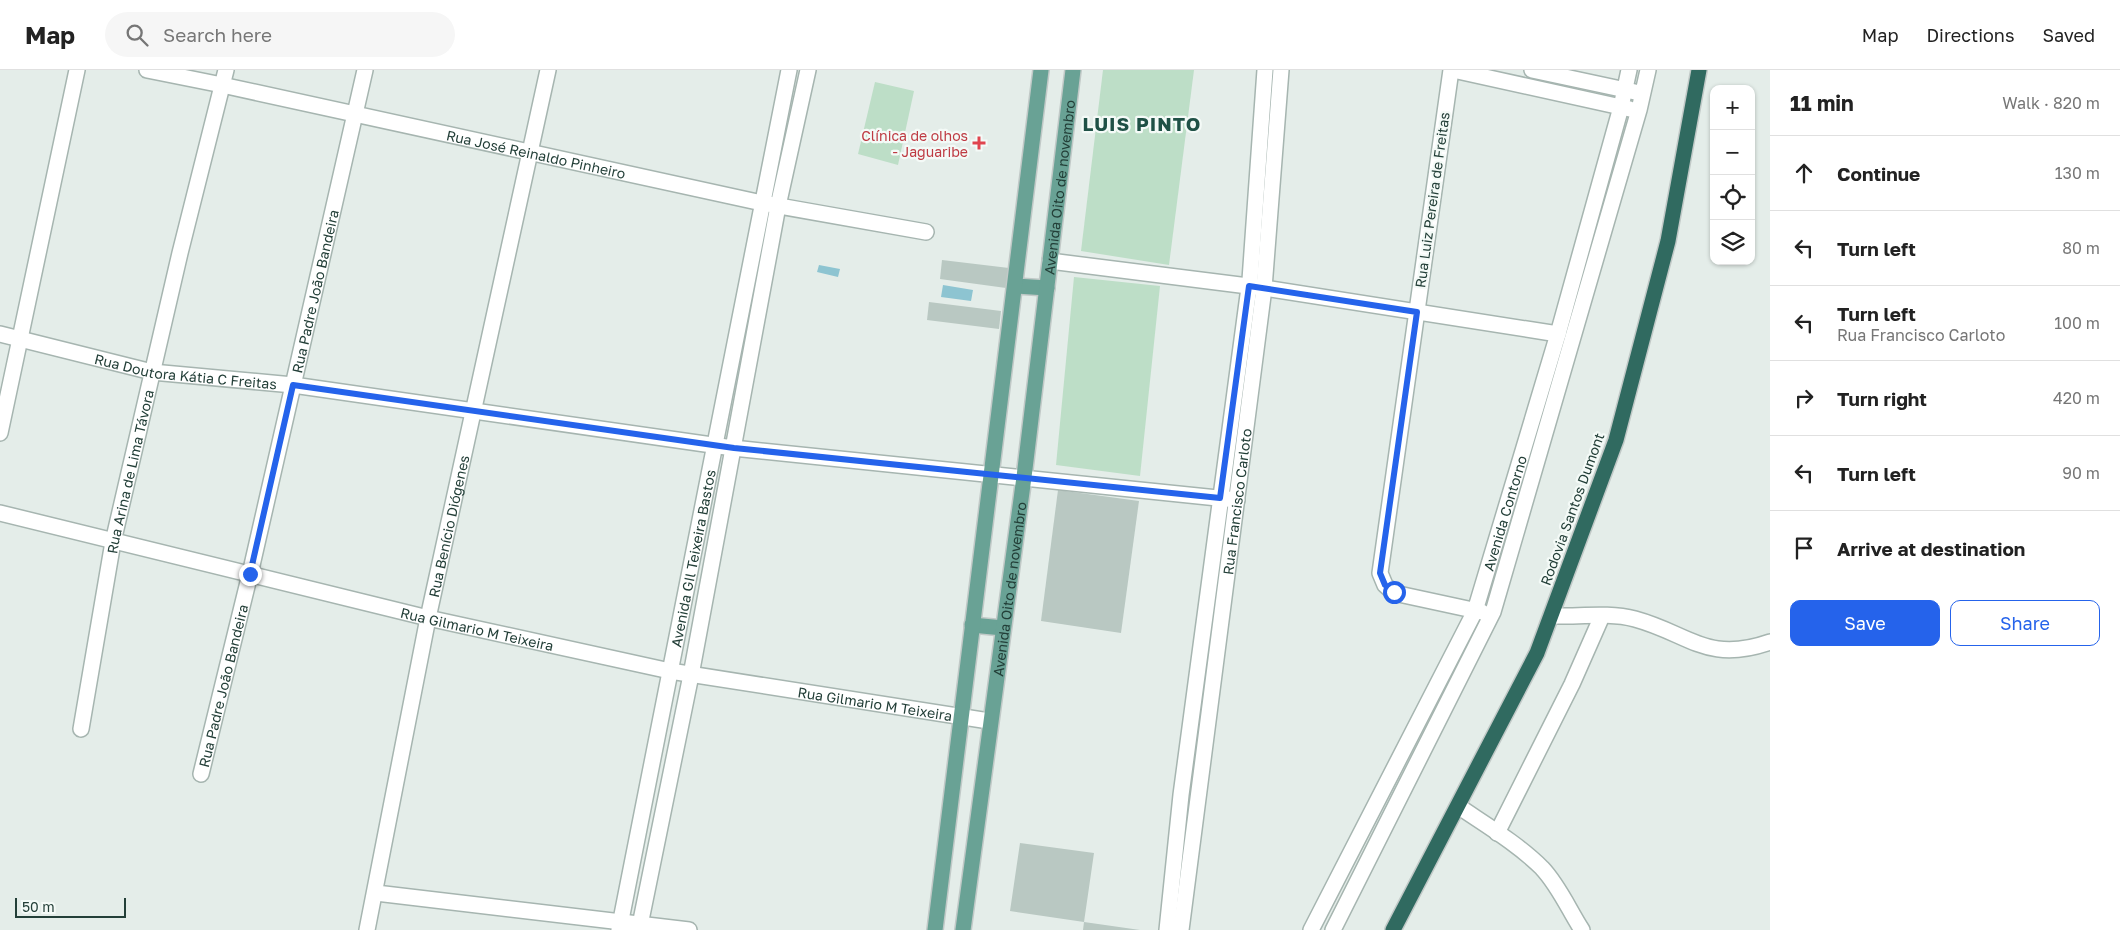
<!DOCTYPE html>
<meta charset="utf-8">
<style>
body{margin:0;font-family:"Golos Text",sans-serif;background:#f6f6f6;color:#222}
.controls{position:absolute;right:15px;top:15px;display:grid;overflow:hidden;border-radius:10px;box-shadow:0 1px 4px #0004}
.controls button{width:45px;height:45px;display:grid;place-items:center;padding:0;border:0;border-bottom:1px solid #e0e0e0;background:#fff;color:#222;font:25px sans-serif}
.scale{position:absolute;left:15px;bottom:12px;width:111px;box-sizing:border-box;padding-left:5px;border:2px solid #233f38;border-top:0;font-size:14px;line-height:18px;white-space:nowrap;color:#233f38;-webkit-text-stroke:4px #f4faf7;paint-order:stroke}
.stop{position:absolute;width:15px;height:15px;margin:-11px;border:4px solid #2563eb;border-radius:50%;background:#fff}
.stop.end{background:#2563eb;border-color:#fff;box-shadow:0 1px 5px #0008}
.list{margin:0;padding:0;list-style:none}
h2{display:flex;justify-content:space-between;align-items:center;height:65px;margin:0;padding:0 20px;font-size:21px}
h2 small{font-size:16px;font-weight:400;color:#767676}
.list li{display:grid;grid-template-columns:32px 1fr auto;gap:15px;align-items:center;box-sizing:border-box;height:75px;padding:0 20px;border-top:1px solid #e0e0e0}
.list b{display:block;font-size:19px;white-space:nowrap}
.list p{margin:0;font-size:16px;white-space:nowrap;color:#767676}
.list em{font-size:16px;font-style:normal;color:#767676}
.actions{display:flex;gap:10px;padding:15px 20px}
.actions a{flex:1;padding:11px 0;border:1px solid #2563eb;border-radius:10px;text-align:center;font-size:18px;color:#2563eb}
.actions .main{background:#2563eb;color:#fff}
.icon{flex:none;width:28px;height:28px;fill:none;stroke:currentColor;stroke-width:2;stroke-linecap:round;stroke-linejoin:round}
.map{position:relative;flex:none;width:1770px;height:860px;overflow:hidden}
header{display:flex;align-items:center;gap:30px;box-sizing:border-box;height:70px;padding:0 25px;background:#fff;border-bottom:1px solid #e0e0e0}
header strong{font-size:24px}
nav{display:flex;gap:28px;margin-inline-start:auto;font-size:18px}
.search{width:350px;height:45px;background:#f6f6f6;display:flex;align-items:center;gap:12px;box-sizing:border-box;padding:0 18px;border-radius:28px;color:#767676;font-size:19px}
main{display:flex}
aside{flex:1;background:#fff}
.map>svg:first-child{display:block}
.green{fill:#bddec7}
.water{fill:#8dc4d1}
.building{fill:#b9c8c2}
.lines{fill:none;stroke-linecap:round;stroke-linejoin:round}
.minor-casing{stroke:#a6b5b0;stroke-width:18}
.major-casing{stroke:#c1c9c7;stroke-width:18}
.highway-casing{stroke:#c1c9c7;stroke-width:18}
.minor{stroke:#fff;stroke-width:15}
.major{stroke:#69a295;stroke-width:15}
.highway{stroke:#306a60;stroke-width:15}
.route{stroke:#2563eb;stroke-width:6}
.health-dot{fill:#e0444e;stroke:#f4faf7;stroke-width:2}
.labels{text-anchor:middle;dominant-baseline:central;stroke-width:4.5;stroke-linejoin:round;paint-order:stroke}
.health-label{font-size:14px;fill:#be3a42;stroke:#f4faf7;text-anchor:end}
.street-label{font-size:14px;fill:#233f38;stroke:#f4faf7}
.district-label{font-size:19px;font-weight:bold;letter-spacing:1px;fill:#1f5146;stroke:#f4faf7}
</style>
<header>
<strong>Map</strong>
<div class="search"><svg class="icon" aria-label="search" viewBox="0 0 24 24"><circle cx="10" cy="10" r="6"/><path d="M15 15l6 6"/></svg>Search here</div>
<nav><a>Map</a><a>Directions</a><a>Saved</a></nav>
</header>
<main>
<div class="map">
<svg width="1770" height="860" viewBox="0 0 1770 860">
<rect width="100%" height="100%" fill="#e4ede9"/>
<g class="green">
<polygon points="1103,0 1194,0 1169,195 1081,181"/>
<polygon points="875,12 914,21 898,95 858,84"/>
<polygon points="1074,207 1160,216 1140,406 1056,395"/>
</g>
<g class="water">
<polygon points="819,195 840,199 838,207 817,202"/>
<polygon points="943,215 973,220 971,231 941,227"/>
</g>
<g class="building">
<polygon points="942,190 1009,198 1006,218 940,209"/>
<polygon points="929,232 1001,241 999,259 927,250"/>
<polygon points="1058,420 1139,431 1121,563 1041,551"/>
<polygon points="1020,773 1094,783 1084,852 1140,860 1083,860 1084,852 1010,841"/>
</g>
<g class="lines">
<defs>
<g id="minor">
<path id="s1" d="M 147,0 L 222,15 L 762,133 L 926,162"/>
<polyline points="1451,0 1380,503 1385,515 1394,523 1482,542"/>
<polyline points="1453,0 1630,39"/>
<polyline points="1532,0 1635,22"/>
<polyline points="1050,191 1264,218 1558,264"/>
<path id="s2" d="M 0,264 L 152,302 L 293,315 L 733,378 L 1237,430"/>
<polyline points="0,363 77,0"/>
<path id="s3" d="M 0,443 L 428,548 L 670,601 L 989,651"/>
<path d="M 1551,546 C 1578,547 1608,542 1635,549 C 1690,564 1707,594 1770,572"/>
<path id="s4" d="M 81,659 L 113,472 L 180,183 L 226,0"/>
<path id="s5" d="M 201,704 L 250,504 L 365,0"/>
<path d="M 1458,736 C 1486,755 1518,774 1542,798 C 1559,816 1569,840 1582,860"/>
<polyline points="1497,763 1572,614 1602,546"/>
<polyline points="376,823 689,860"/>
<path id="s6" d="M 367,860 L 428,548 L 548,0"/>
<path id="s7" d="M 619,860 L 789,0"/>
<polyline points="639,860 691,605 778,136 808,0"/>
<polyline points="1167,860 1181,725 1250,210 1265,0"/>
<path id="s8" d="M 1181,860 L 1264,218 L 1281,0"/>
<path id="s9" d="M 1311,860 L 1475,541 L 1558,264 L 1621,37 L 1629,0"/>
<polyline points="1333,860 1493,542 1639,40 1648,0"/>
</g>
<g id="major">
<polyline points="1015,216 1047,218"/>
<polyline points="972,555 1003,558"/>
<polyline points="935,860 1041,0"/>
<path id="s10" d="M 963,860 L 1024,407 L 1073,0"/>
</g>
<polyline id="highway" points="1393,860 1537,583 1616,370 1668,171 1699,0"/>
</defs>
<use href="#minor" class="minor-casing"/>
<use href="#major" class="major-casing"/>
<use href="#highway" class="highway-casing"/>
<use href="#minor" class="minor"/>
<use href="#major" class="major"/>
<use href="#highway" class="highway"/>
</g>
<g class="lines">
<polyline class="route" points="250,504 293,315 734,378 1220,428 1249,216 1417,242 1380,503 1385,515 1394,522"/>
</g>
<path class="health-dot" d="M976.5 65.5h5v5h5v5h-5v5h-5v-5h-5v-5h5z"/>
<g class="labels">
<g class="health-label">
<text x="968" y="65">Clínica de olhos<tspan x="968" dy="16">- Jaguaribe</tspan></text>
</g>
<g class="street-label">
<text stroke="none"><textPath href="#s1" startOffset="398">Rua José Reinaldo Pinheiro</textPath></text>
<text stroke="none"><textPath href="#s10" startOffset="749">Avenida Oito de novembro</textPath></text>
<text transform="translate(1432 130) rotate(-82)">Rua Luiz Pereira de Freitas</text>
<text stroke="none"><textPath href="#s5" startOffset="496">Rua Padre João Bandeira</textPath></text>
<text stroke="none"><textPath href="#s2" startOffset="190">Rua Doutora Kátia C Freitas</textPath></text>
<text stroke="none"><textPath href="#s4" startOffset="262">Rua Arina de Lima Távora</textPath></text>
<text stroke="none"><textPath href="#s8" startOffset="432">Rua Francisco Carloto</textPath></text>
<text transform="translate(1572 439) rotate(-70)">Rodovia Santos Dumont</text>
<text stroke="none"><textPath href="#s9" startOffset="461">Avenida Contorno</textPath></text>
<text stroke="none"><textPath href="#s6" startOffset="412">Rua Benício Diógenes</textPath></text>
<text stroke="none"><textPath href="#s7" startOffset="379">Avenida GIl Teixeira Bastos</textPath></text>
<text stroke="none"><textPath href="#s10" startOffset="344">Avenida Oito de novembro</textPath></text>
<text stroke="none"><textPath href="#s3" startOffset="491">Rua Gilmario M Teixeira</textPath></text>
<text stroke="none"><textPath href="#s5" startOffset="91">Rua Padre João Bandeira</textPath></text>
<text stroke="none"><textPath href="#s3" startOffset="896">Rua Gilmario M Teixeira</textPath></text>
</g>
<g class="district-label">
<text x="1142" y="53">LUIS PINTO</text>
</g>
</g>
</svg>
<div class="controls">
<button>+</button>
<button>−</button>
<button><svg class="icon" aria-label="locate" viewBox="0 0 24 24"><circle cx="12" cy="12" r="6"/><path d="M12 2v4M12 18v4M2 12h4M18 12h4"/></svg></button>
<button><svg class="icon" aria-label="layers" viewBox="0 0 24 24"><path d="M12 4l9 5-9 5-9-5zM3 14l9 5 9-5"/></svg></button>
</div>
<div class="scale">50 m</div>
<div class="stop" style="left:1394px;top:522px"></div>
<div class="stop end" style="left:250px;top:504px"></div>
</div>
<aside>
<h2>11 min<small>Walk · 820 m</small></h2>
<ul class="list">
<li><svg class="icon" aria-label="ahead" viewBox="0 0 24 24"><path d="M12 20V5M6 11l6-6 6 6"/></svg><div><b>Continue</b></div><em>130 m</em></li>
<li><svg class="icon" aria-label="left" viewBox="0 0 24 24"><path d="M17 20v-9H6M10 6l-5 5 5 5"/></svg><div><b>Turn left</b></div><em>80 m</em></li>
<li><svg class="icon" aria-label="left" viewBox="0 0 24 24"><path d="M17 20v-9H6M10 6l-5 5 5 5"/></svg><div><b>Turn left</b><p>Rua Francisco Carloto</p></div><em>100 m</em></li>
<li><svg class="icon" aria-label="right" viewBox="0 0 24 24"><path d="M7 20v-9h11M14 6l5 5-5 5"/></svg><div><b>Turn right</b></div><em>420 m</em></li>
<li><svg class="icon" aria-label="left" viewBox="0 0 24 24"><path d="M17 20v-9H6M10 6l-5 5 5 5"/></svg><div><b>Turn left</b></div><em>90 m</em></li>
<li><svg class="icon" aria-label="arrive" viewBox="0 0 24 24"><path d="M6 21V4h12l-3 4 3 4H6"/></svg><div><b>Arrive at destination</b></div></li>
</ul>
<div class="actions"><a class="main">Save</a><a>Share</a></div>
</aside>
</main>
